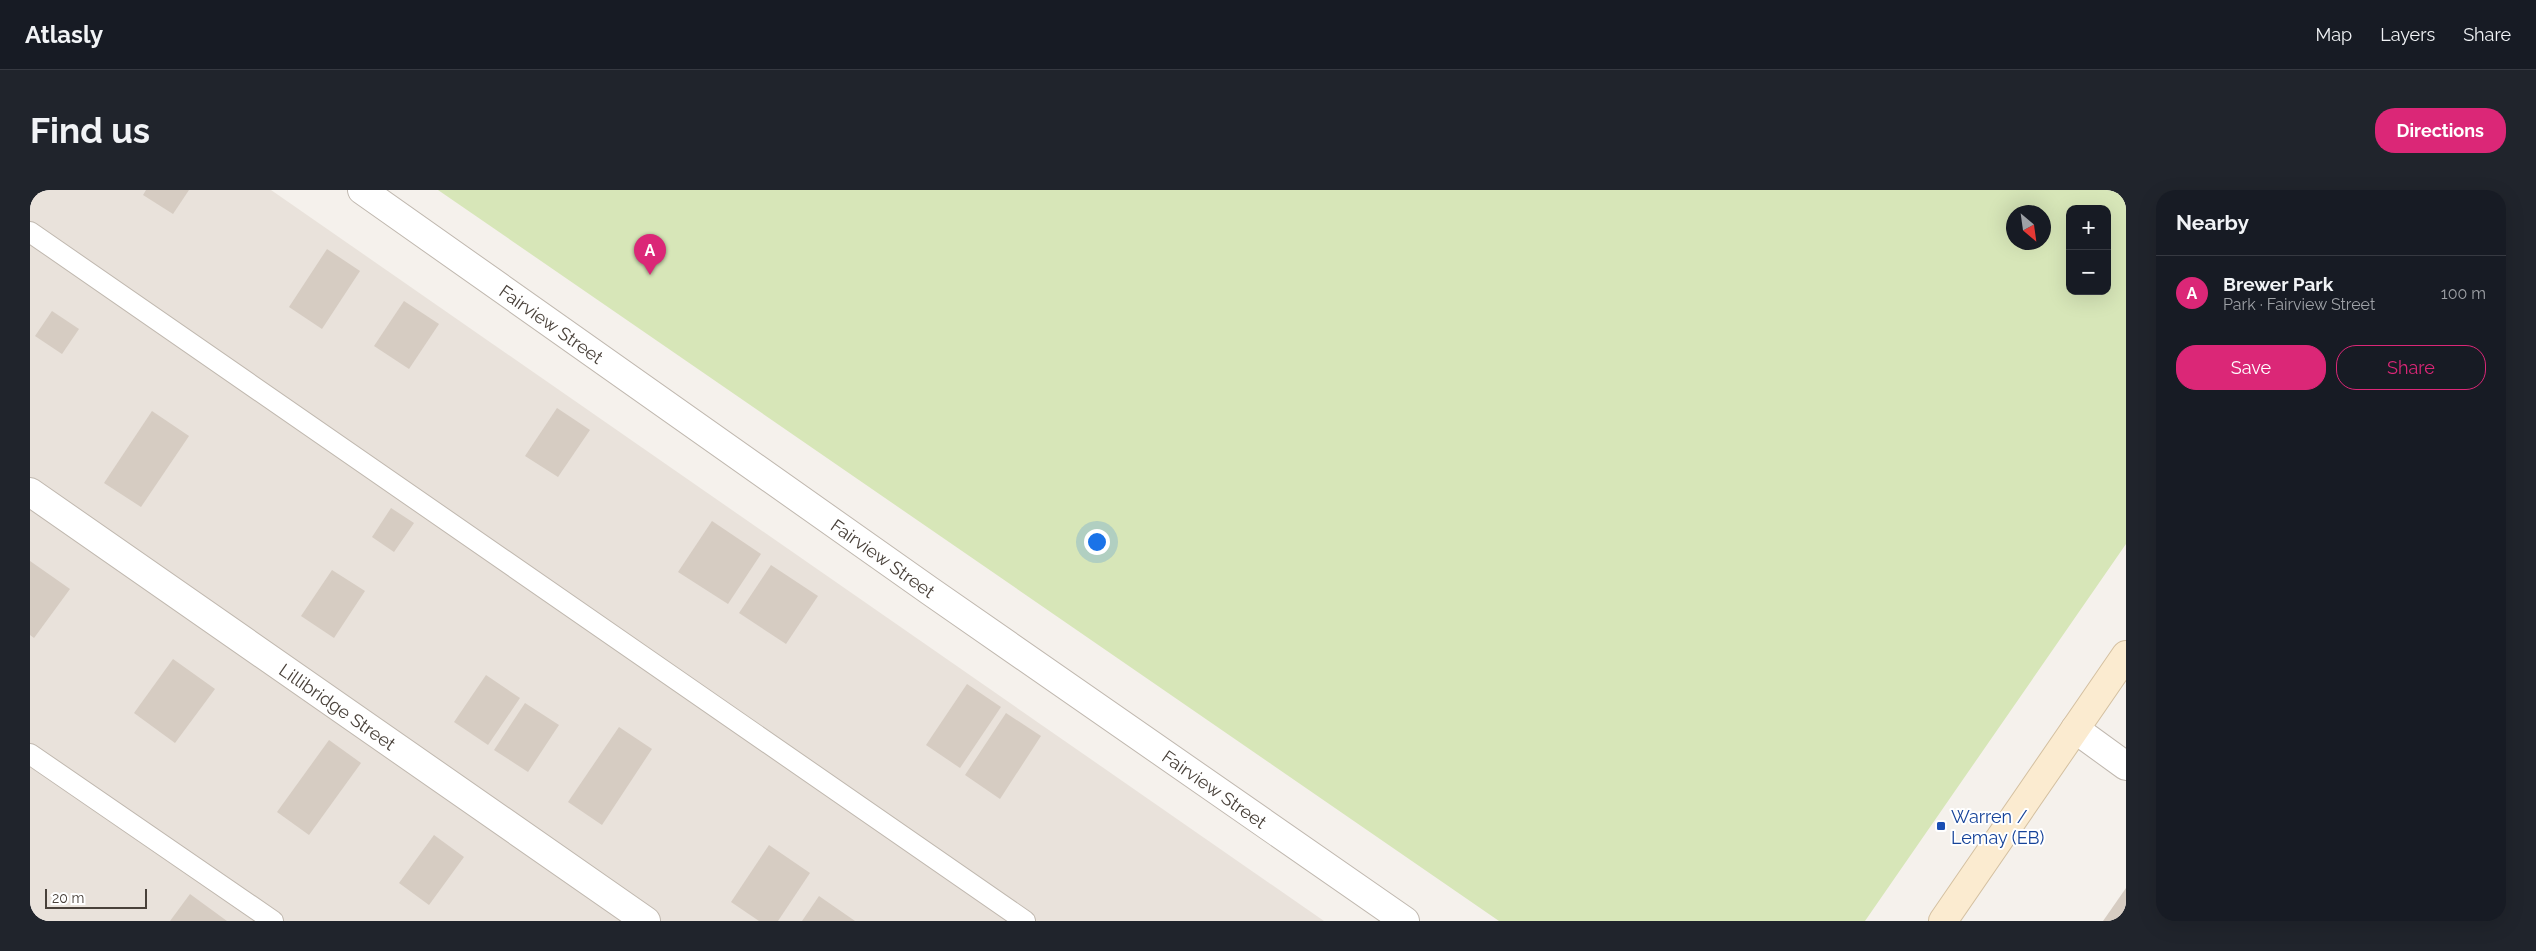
<!DOCTYPE html>
<meta charset="utf-8">
<style>
body{margin:0;font-family:Raleway,sans-serif;background:#20242c;color:#f1f3f6}
.controls{position:absolute;right:15px;top:15px;display:grid;overflow:hidden;border-radius:10px;box-shadow:0 5px 20px #0002}
.controls button{width:45px;height:45px;display:grid;place-items:center;padding:0;border:0;border-bottom:1px solid #363941;background:#171b24;color:#f1f3f6;font:25px sans-serif}
.compass{position:absolute;left:1976px;top:15px;width:45px;height:45px;border-radius:50%;background:#171b24;box-shadow:0 5px 20px #0002;rotate:151deg}
.scale{position:absolute;left:15px;bottom:12px;width:102px;box-sizing:border-box;padding-left:5px;border:2px solid #49413a;border-top:0;font-size:14px;line-height:18px;white-space:nowrap;color:#49413a;-webkit-text-stroke:4px #fff;paint-order:stroke}
.you{position:absolute;left:1066px;top:351px;width:18px;height:18px;margin:-12px;border:4px solid #fff;border-radius:50%;background:#1a73e8;box-shadow:0 0 0 8px #1a73e833}
.badge{display:grid;place-items:center;width:32px;height:32px;border-radius:50%;background:#db2777;color:#fff;font-size:16px;font-weight:700}
.pin{position:absolute;translate:-50% -41px;filter:drop-shadow(0 1px 2px #0008)}
.pin::after{content:'';position:absolute;top:26px;width:18px;height:15px;background:inherit;clip-path:polygon(0 0,100% 0,50% 100%)}
.list{margin:0;padding:0;list-style:none}
h2{display:flex;justify-content:space-between;align-items:center;height:65px;margin:0;padding:0 20px;font-size:21px}
h2 small{font-size:16px;font-weight:400;color:#9ea1a6}
.list li{display:grid;grid-template-columns:32px 1fr auto;gap:15px;align-items:center;box-sizing:border-box;height:75px;padding:0 20px;border-top:1px solid #363941}
.list b{display:block;font-size:19px;white-space:nowrap}
.list p{margin:0;font-size:16px;white-space:nowrap;color:#9ea1a6}
.list em{font-size:16px;font-style:normal;color:#9ea1a6}
.actions{display:flex;gap:10px;padding:15px 20px}
.actions a{flex:1;padding:11px 0;border:1px solid #db2777;border-radius:20px;text-align:center;font-size:18px;color:#db2777}
.actions .main{background:#db2777;color:#fff}
.map{position:relative;flex:none;width:2096px;height:731px;overflow:hidden;border-radius:20px}
header{display:flex;align-items:center;gap:30px;box-sizing:border-box;height:70px;padding:0 25px;background:#171b24;border-bottom:1px solid #363941}
header strong{font-size:24px}
nav{display:flex;gap:28px;margin-inline-start:auto;font-size:18px}
.intro{display:flex;align-items:center;justify-content:space-between;box-sizing:border-box;height:120px;padding:0 30px}
h1{margin:0;font-size:35px}
.button{padding:12px 22px;border-radius:20px;background:#db2777;color:#fff;font-size:18px;font-weight:700}
main{display:flex;gap:30px;padding:0 30px}
aside{flex:1;background:#171b24;border-radius:20px;box-shadow:0 5px 20px #0002}
.map>svg:first-child{display:block}
.residential{fill:#e9e2db}
.green{fill:#d7e6b8;fill-rule:evenodd}
.building{fill:#d6ccc2}
.lines{fill:none;stroke-linecap:round;stroke-linejoin:round}
.lane-casing{stroke:#c0b8af;stroke-width:22}
.street-casing{stroke:#c0b8af;stroke-width:30}
.secondary-casing{stroke:#d4c0a1;stroke-width:30}
.lane{stroke:#fff;stroke-width:20}
.street{stroke:#fff;stroke-width:28}
.secondary{stroke:#fbebd0;stroke-width:28}
.transit-dot{fill:#1a4fb4;stroke:#fff;stroke-width:2}
.labels{text-anchor:middle;dominant-baseline:central;stroke-width:4;stroke-linejoin:round;paint-order:stroke}
.street-label{font-size:18px;fill:#49413a;stroke:#fff}
.transit-label{font-size:18px;fill:#164399;stroke:#fff;text-anchor:start}
</style>
<header>
<strong>Atlasly</strong>
<nav><a>Map</a><a>Layers</a><a>Share</a></nav>
</header>
<div class="intro"><h1>Find us</h1><a class="button">Directions</a></div>
<main>
<div class="map">
<svg width="2096" height="731" viewBox="0 0 2096 731">
<rect width="100%" height="100%" fill="#f5f1ec"/>
<polygon class="residential" points="0,0 241,0 1294,731 0,731"/>
<path class="green" d="M 408,0 L 2096,0 L 2096,354 L 1835,731 L 1469,731 ZM 2040,19 L 2077,19 L 2077,101 L 2040,101 ZM 1984,22 L 2014,22 L 2014,52 L 1984,52 Z"/>
<g class="building">
<polygon points="116,0 159,0 143,24 113,5"/>
<polygon points="297,59 330,81 292,139 259,117"/>
<polygon points="374,111 409,134 379,179 344,156"/>
<polygon points="22,121 49,139 32,164 5,146"/>
<polygon points="527,218 560,240 528,287 495,266"/>
<polygon points="122,221 159,246 111,317 74,293"/>
<polygon points="361,318 384,333 364,362 342,347"/>
<polygon points="682,331 731,364 698,414 648,382"/>
<polygon points="0,371 40,399 4,448 0,445"/>
<polygon points="741,375 788,406 756,454 709,423"/>
<polygon points="302,380 335,401 304,448 271,426"/>
<polygon points="143,469 185,499 145,553 104,523"/>
<polygon points="456,485 490,508 458,555 424,532"/>
<polygon points="937,494 971,517 930,578 896,555"/>
<polygon points="495,513 529,535 498,582 464,560"/>
<polygon points="976,523 1011,546 970,609 935,585"/>
<polygon points="589,537 622,559 572,635 538,612"/>
<polygon points="299,550 331,573 279,645 247,622"/>
<polygon points="404,645 434,667 399,715 369,693"/>
<polygon points="739,655 780,683 748,731 729,731 701,712"/>
<polygon points="2096,698 2096,731 2073,731"/>
<polygon points="160,704 197,731 140,731"/>
<polygon points="789,706 825,731 772,731"/>
</g>
<g class="lines">
<defs>
<g id="lane">
<polyline points="0,42 995,731"/>
<polyline points="0,564 243,731"/>
</g>
<g id="street">
<path id="s1" d="M 332,0 L 900,401 L 1375,731"/>
<path id="s2" d="M 0,302 L 616,731"/>
<polyline points="2045,539 2096,576"/>
</g>
<polyline id="secondary" points="1913,731 2096,465"/>
</defs>
<use href="#lane" class="lane-casing"/>
<use href="#street" class="street-casing"/>
<use href="#secondary" class="secondary-casing"/>
<use href="#lane" class="lane"/>
<use href="#street" class="street"/>
<use href="#secondary" class="secondary"/>
</g>
<rect class="transit-dot" x="1906" y="631" width="10" height="10" rx="2.5"/>
<g class="labels">
<g class="street-label">
<text stroke="none"><textPath href="#s1" startOffset="232">Fairview Street</textPath></text>
<text stroke="none"><textPath href="#s1" startOffset="638">Fairview Street</textPath></text>
<text stroke="none"><textPath href="#s2" startOffset="375">Lillibridge Street</textPath></text>
<text stroke="none"><textPath href="#s1" startOffset="1042">Fairview Street</textPath></text>
</g>
<g class="transit-label">
<text x="1921" y="626">Warren /<tspan x="1921" dy="21">Lemay (EB)</tspan></text>
</g>
</g>
</svg>
<div class="controls">
<button>+</button>
<button>−</button>
</div>
<svg class="compass" viewBox="-18 -18 36 36"><path d="M0-13l5 13h-10z" fill="#e53935"/><path d="M0 13l5-13h-10z" fill="#9ea1a6"/></svg>
<div class="scale">20 m</div>
<div class="you"></div>
<div class="pin badge" style="left:620px;top:85px">A</div>
</div>
<aside>
<h2>Nearby<small></small></h2>
<ul class="list">
<li><span class="badge">A</span><div><b>Brewer Park</b><p>Park · Fairview Street</p></div><em>100 m</em></li>
</ul>
<div class="actions"><a class="main">Save</a><a>Share</a></div>
</aside>
</main>
